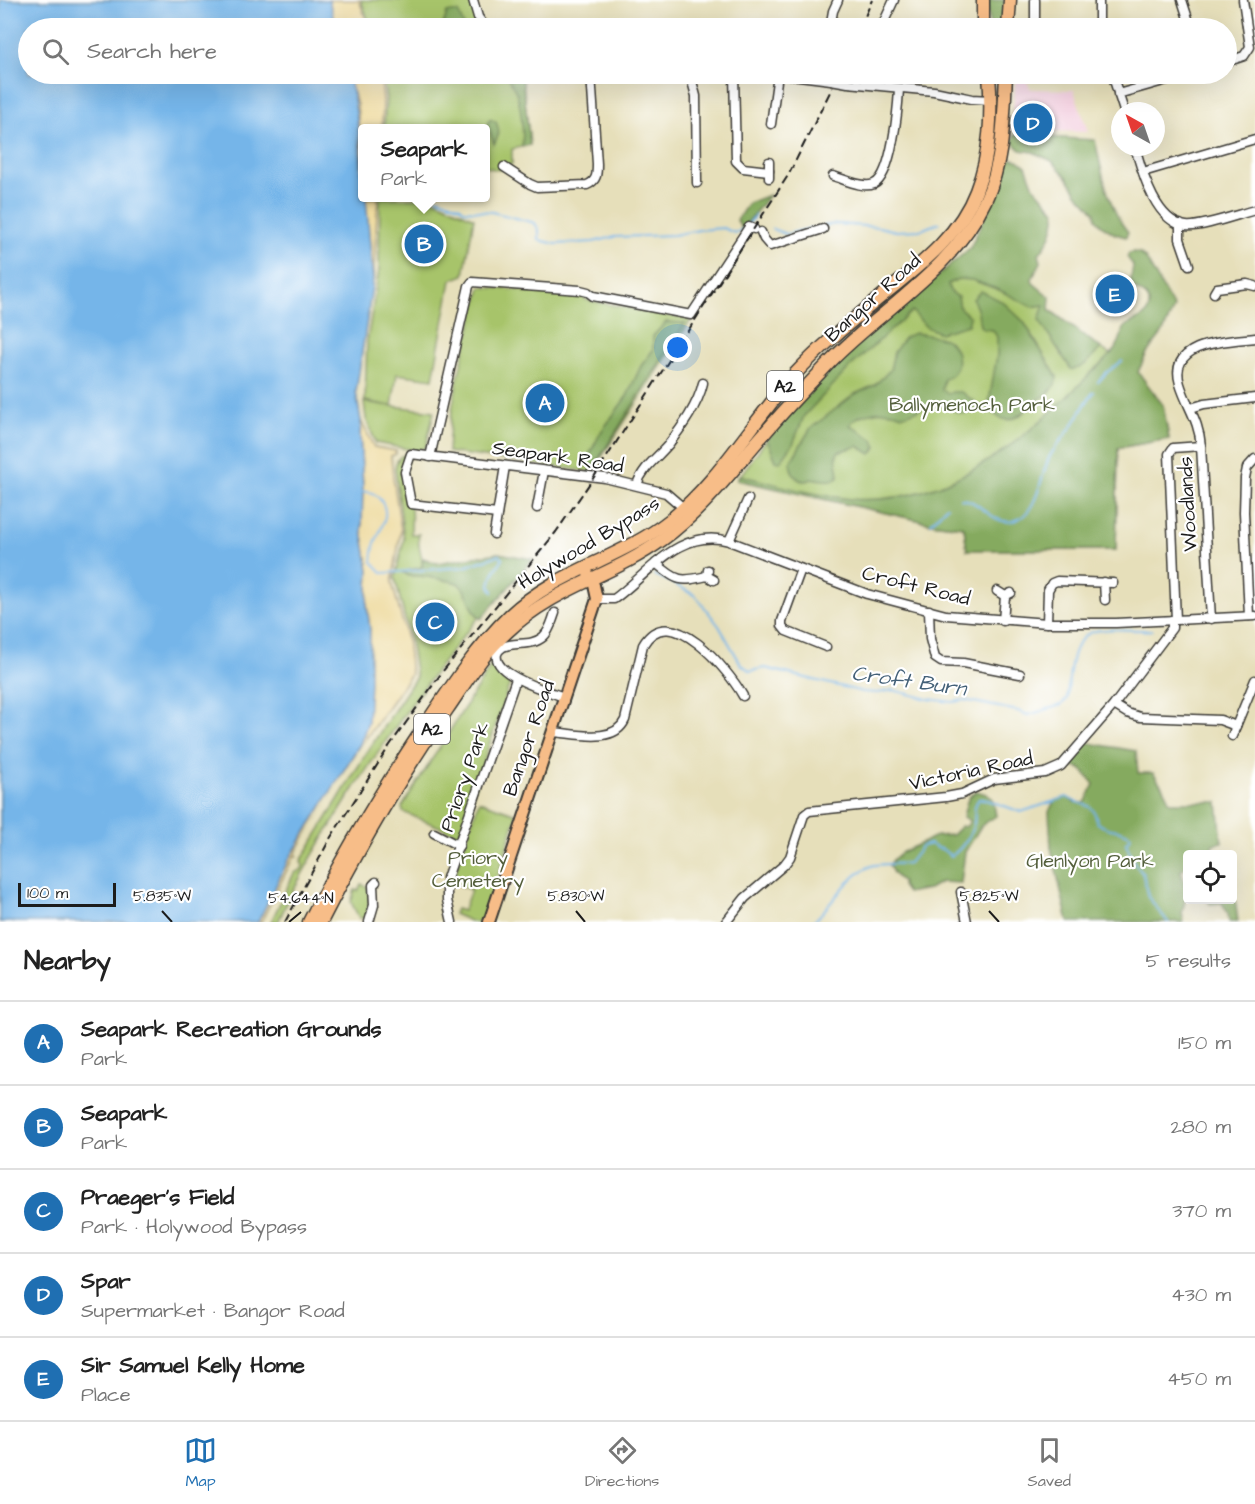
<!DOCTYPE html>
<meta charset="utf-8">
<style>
body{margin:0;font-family:"Architects Daughter",sans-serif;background:#f2f2f2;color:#222}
.controls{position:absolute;right:18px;bottom:18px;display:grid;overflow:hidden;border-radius:6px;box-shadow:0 6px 24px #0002}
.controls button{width:54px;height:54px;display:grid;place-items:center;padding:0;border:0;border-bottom:2px solid #e0e0e0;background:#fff;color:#222;font:30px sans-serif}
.compass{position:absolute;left:1111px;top:102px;width:54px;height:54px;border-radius:50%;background:#fff;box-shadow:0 6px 24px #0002;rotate:320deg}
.scale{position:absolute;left:18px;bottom:15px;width:98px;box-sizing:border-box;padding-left:6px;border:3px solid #1c1c1c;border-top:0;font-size:16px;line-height:21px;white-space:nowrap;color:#1c1c1c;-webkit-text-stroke:4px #fff;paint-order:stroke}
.you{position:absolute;left:678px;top:348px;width:21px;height:21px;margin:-15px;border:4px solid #fff;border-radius:50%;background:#1a73e8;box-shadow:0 0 0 9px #1a73e833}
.badge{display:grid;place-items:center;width:39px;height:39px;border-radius:50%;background:#1f6fb2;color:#fff;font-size:20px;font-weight:700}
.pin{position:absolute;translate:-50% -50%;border:3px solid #fff;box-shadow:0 2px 6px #0006}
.popup{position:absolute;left:358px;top:124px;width:132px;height:78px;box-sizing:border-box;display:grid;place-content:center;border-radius:6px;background:#fff;filter:drop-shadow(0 2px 4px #0005);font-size:20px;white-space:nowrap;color:#767676}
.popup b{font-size:22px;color:#222}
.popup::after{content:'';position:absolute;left:50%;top:100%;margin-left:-12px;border:12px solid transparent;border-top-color:#fff}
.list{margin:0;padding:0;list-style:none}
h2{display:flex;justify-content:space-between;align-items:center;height:78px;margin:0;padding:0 24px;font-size:26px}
h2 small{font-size:20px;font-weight:400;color:#767676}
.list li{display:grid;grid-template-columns:39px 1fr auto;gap:18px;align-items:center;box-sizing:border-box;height:84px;padding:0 24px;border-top:2px solid #e0e0e0}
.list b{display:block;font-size:22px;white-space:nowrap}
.list p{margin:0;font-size:20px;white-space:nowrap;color:#767676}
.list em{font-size:20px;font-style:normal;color:#767676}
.icon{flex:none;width:33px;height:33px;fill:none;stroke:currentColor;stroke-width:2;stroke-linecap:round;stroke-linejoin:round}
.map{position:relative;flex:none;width:1255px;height:922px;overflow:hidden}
.search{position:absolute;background:#fff;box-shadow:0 6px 24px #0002;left:18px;right:18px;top:18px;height:66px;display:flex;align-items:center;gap:15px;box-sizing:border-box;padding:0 21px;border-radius:33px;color:#767676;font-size:22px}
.sheet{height:498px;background:#fff}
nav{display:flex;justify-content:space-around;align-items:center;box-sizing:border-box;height:84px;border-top:2px solid #e0e0e0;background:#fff;font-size:16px;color:#767676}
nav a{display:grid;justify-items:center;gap:3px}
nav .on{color:#1f6fb2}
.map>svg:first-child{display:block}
.built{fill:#f3cfdf}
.green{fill:#a7c46b;stroke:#627044;stroke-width:1.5}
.forest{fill:#85aa5f;stroke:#50633e;stroke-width:1.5}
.sand{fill:#eeda9e;stroke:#857b5d;stroke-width:1.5}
.water{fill:#74b5e9;stroke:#486882;stroke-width:1.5}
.pier{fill:#e6dfba}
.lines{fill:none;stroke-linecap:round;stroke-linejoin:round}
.stream{stroke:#74b5e9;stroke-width:2}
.minor-casing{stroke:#3a3934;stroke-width:11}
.major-casing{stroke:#3a3934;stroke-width:14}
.highway-casing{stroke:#3a3934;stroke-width:15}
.minor{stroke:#fff;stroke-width:8}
.major{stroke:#f7bd88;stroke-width:10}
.highway{stroke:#f7bd88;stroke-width:12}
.rail{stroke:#1c1c1c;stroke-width:2;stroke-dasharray:9 4.5;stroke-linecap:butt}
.minor-bridge-casing{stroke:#3a3934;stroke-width:11;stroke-linecap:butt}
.minor-bridge{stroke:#fff;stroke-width:8}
.ticks{fill:none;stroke:#1c1c1c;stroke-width:2}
.labels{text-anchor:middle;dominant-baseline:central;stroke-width:4.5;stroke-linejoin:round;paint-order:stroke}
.shield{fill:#fff;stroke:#606060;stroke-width:1.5}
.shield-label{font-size:18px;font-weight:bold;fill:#1c1c1c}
.street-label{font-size:20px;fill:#1c1c1c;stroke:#fff}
.park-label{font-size:20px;fill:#545f3c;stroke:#fff}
.water-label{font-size:21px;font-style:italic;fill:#446178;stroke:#fff}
.ticks-label{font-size:15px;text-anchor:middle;fill:#1c1c1c;stroke:#fff;stroke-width:4.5;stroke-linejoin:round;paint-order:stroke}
</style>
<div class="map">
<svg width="1255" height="922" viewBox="0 0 1255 922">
<rect width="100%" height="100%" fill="#fff"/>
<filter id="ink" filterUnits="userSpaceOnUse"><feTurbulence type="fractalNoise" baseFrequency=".0167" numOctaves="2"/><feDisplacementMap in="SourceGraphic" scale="12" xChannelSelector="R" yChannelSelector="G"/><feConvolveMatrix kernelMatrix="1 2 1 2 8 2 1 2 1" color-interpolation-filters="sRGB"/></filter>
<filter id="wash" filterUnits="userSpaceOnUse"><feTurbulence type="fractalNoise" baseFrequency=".008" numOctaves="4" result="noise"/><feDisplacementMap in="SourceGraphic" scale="24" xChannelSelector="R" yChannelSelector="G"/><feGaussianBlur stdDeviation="1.35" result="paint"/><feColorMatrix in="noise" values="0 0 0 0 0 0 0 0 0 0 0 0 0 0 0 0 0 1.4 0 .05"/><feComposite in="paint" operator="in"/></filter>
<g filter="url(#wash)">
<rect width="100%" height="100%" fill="#e6dfba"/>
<polygon class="built" points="1016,76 1024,77 1031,89 1074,90 1088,132 1011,130"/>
<g class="green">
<polygon points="361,0 471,0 484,28 371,28"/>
<polygon points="382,74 522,74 530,145 512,149 512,164 498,170 486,167 486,128 384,128 386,98"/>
<polygon points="380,198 431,198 474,218 464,275 451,280 433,379 397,374 392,406 434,411 426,447 418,451 376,443 366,419 364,402 391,406 365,401 367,341 379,270"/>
<polygon points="970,248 1096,345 1137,372 1163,405 1169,439 1118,448 1116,550 967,550 964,527 931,523 737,480 767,439 801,401"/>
<path d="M 481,287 L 579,295 L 587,300 L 691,320 L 592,472 L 448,452 C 450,396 467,342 481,287 Z"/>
<path d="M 410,454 C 395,469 408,492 411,509 C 412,517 411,526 411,534 L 419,534 C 416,548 424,554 422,567 L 403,572 L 409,576 C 417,575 449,579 456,582 C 462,585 466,591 469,596 C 474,604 472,611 479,617 C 432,674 390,733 350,795 C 324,836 298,877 278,922 L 271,922 L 294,873 L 301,870 L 303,866 L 301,861 L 362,760 L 416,677 L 410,639 L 395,578 L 404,539 L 395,468 C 396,460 400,454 410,454 Z"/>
<polygon points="492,664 511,680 459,835 403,812 402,807"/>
<polygon points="479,801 517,814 484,922 472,922 454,914 456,909 463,911 471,890 452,882"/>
<path d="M 361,884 L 368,887 C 369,897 371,910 364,918 L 359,918 L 351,902 L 355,890 L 358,891 Z"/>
</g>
<g class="forest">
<polygon points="987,0 1004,0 1003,28 990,28"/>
<polygon points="453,12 458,12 465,28 442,28 447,13"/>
<path d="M 507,74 L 522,74 L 530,145 L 522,147 C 524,134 521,102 515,90 C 512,84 508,81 507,74 Z"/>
<path d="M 490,119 L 496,122 C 500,131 499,136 494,144 L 487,124 Z"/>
<path d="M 1014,135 L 1095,140 C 1102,171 1107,206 1128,232 L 1126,237 L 1115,234 L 1101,225 L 1096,219 L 1095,212 L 1077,193 L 1067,177 L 1052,161 L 1033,152 L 1020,150 L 1013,141 Z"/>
<path d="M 1007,158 L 1018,160 L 1026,166 L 1034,187 L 1055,211 C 1056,227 1049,242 1039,254 L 1041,262 L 1032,279 L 1033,283 L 1050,297 L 1049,310 L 1101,348 C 1093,356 1083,371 1071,369 L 1039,320 L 1044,305 L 1032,307 L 999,290 L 972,280 L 958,279 L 948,284 L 950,291 L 958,297 L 960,308 L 970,317 L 968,325 L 940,333 L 926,327 L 912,311 L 850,367 L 804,416 L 793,444 L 780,462 L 776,461 L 767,439 L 842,358 L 970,248 L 1002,179 Z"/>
<polygon points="769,195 742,230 737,220 748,203"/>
<path d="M 1134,252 L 1140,253 L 1146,259 L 1174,308 L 1163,332 L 1147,353 L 1138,372 L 1163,405 L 1169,439 L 1118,448 L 1116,550 L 967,550 L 964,527 L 931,523 L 737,480 L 739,475 C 775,484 812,495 850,499 C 949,507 1027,438 1092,372 C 1100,364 1114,354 1119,342 C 1122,336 1121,331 1126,326 C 1134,319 1148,319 1149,306 C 1151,292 1134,294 1131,283 C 1130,277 1133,271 1133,265 L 1127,257 L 1129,253 Z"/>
<path d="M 981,291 L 1003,302 L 1024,322 L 1057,377 C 1055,391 1046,394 1036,402 C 1018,417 1008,430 988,408 L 997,355 L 997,337 L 993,330 L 983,329 L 980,326 L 978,312 L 973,299 Z"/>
<polygon points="666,322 685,323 593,468 584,465 601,432 627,396 641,366 653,350 653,336"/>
<path d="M 915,333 C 925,335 940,335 948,341 C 961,349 962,374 944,379 L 942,390 L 949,394 L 952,392 L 961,392 L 975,402 L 974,409 C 961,422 948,402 934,404 C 925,406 910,415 903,415 C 902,415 894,412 893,412 C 880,410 856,413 850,425 L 868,436 L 874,441 L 877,447 L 871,454 L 858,446 L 838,452 C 833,461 841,468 838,477 C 829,483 824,479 814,479 C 811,479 808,481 805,481 C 795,481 791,471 790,463 L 810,429 L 855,394 L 875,385 L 890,370 L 894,352 L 905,337 Z"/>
<path d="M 498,553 L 533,559 L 481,619 C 468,608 473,597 458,583 C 447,580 419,575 409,576 L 403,572 L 422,567 L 423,558 L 437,563 Z"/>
<polygon points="1083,742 1136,751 1138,773 1153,773 1162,786 1170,802 1218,802 1222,842 1213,844 1214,854 1188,854 1187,865 1181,871 1187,893 1182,913 1184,922 1068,922 1051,848 1049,812 1054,801 1067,797 1074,802 1085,803 1094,784 1081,769 1067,764"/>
<path d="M 976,791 L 986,794 L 993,799 L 996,816 L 981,826 L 965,852 L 961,883 L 941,882 L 929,889 L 907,893 L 902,886 L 902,882 L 893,873 L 889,865 C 898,852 907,850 920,844 C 925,842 931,837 937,836 C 942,835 947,836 952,835 L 961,826 L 966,827 L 970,821 L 963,817 C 966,806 966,797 976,791 Z"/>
<polygon points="1233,881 1238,922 1229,922 1228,914 1222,903 1210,904 1207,900 1232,900"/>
</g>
<g class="sand">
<polygon points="328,0 359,0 369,28 336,28"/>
<polygon points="348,74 380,74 383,100 382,128 362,128 362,166 357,105"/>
<polygon points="365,198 378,198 373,280"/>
<polygon points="361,421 374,447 396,451 396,454 391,456 393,477 401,530 392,583 407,638 411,674 364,741 296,852 297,856 294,856 261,922 257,922 370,629 367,606 369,570 362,530 362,511 363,487 360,435"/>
</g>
<path class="water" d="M 0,0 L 329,0 L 336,28 L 28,28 L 28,74 L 348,74 C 359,114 362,156 362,198 L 366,198 L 373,280 L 356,392 L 361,421 L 360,435 L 363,487 L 362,530 L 369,570 L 367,606 L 370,629 L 370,682 L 368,722 L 360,744 L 289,859 L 258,922 L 0,922 Z"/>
<polygon class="pier" points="367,735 363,745 296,853 327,799"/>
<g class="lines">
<g class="stream">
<polyline points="437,198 459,206 464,210 492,212 535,223 539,231 539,240 556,244 593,242 614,237 674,235 699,230 723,228 735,233 744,229"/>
<polyline points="748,225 755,215"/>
<polyline points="824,226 836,224 879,227 896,231 920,230 939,223"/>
<polyline points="772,229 786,234 812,228"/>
<polyline points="1098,382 1106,373 1122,361"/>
<path d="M 363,492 C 370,491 374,493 379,498 C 391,512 383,524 377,538 C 373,545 373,554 372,562 L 383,573 L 464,567 L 499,555 L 503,558 L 493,574 L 490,585 L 493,592"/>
<path d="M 960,499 C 979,498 992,526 1013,521 C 1039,515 1040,474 1050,456 C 1056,445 1065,436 1072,426 C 1080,414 1085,402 1094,392"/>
<polyline points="931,523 947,506"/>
<polyline points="544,552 545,552"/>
<path d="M 654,575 L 667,580 L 696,596 L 719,626 L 741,664 L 750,671 L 765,668 L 863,692 L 878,693 L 893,690 L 928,699 L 953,702 L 964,700 L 1018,711 L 1028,715 L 1061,705 L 1067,699 C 1070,675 1068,633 1101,630 C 1118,628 1135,631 1152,630"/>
<path d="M 813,922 C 832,905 848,875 871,866 C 875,864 901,864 909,863 L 922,846 L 930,844 L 937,848 L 942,849 L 951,856 C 961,850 972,834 974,823 C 976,814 972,807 979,799 L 985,799 L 1021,812 L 1067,797 C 1083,808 1094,799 1097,823 C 1112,833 1116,826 1131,836 L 1126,843 L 1133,861 L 1143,874 L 1148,897 L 1168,922"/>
</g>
</g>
</g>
<g filter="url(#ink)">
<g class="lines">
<defs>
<g id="minor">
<polyline points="473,0 478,17 486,28"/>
<polyline points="1035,0 1035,28"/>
<polyline points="1099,0 1099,28"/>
<polyline points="1182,0 1191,28"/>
<polyline points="830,28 833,11 838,0"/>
<polyline points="881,28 894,0"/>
<polyline points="1226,62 1244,56 1250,47 1243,0"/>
<polyline points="690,74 696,96 697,183"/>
<polyline points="734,74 736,161 743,168 769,171"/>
<polyline points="783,74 831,80"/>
<polyline points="1112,74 1124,111"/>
<polyline points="848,83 934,91 972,99 991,100"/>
<polyline points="1118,94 1188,74"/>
<polyline points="771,124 778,74"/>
<path d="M 1135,147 C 1142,171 1155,222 1186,226 C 1201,228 1239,214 1255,210"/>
<path d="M 504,167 L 530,184 L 537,187 L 587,185 C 597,181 597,174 597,164 L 591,74"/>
<polyline points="1143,172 1255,139"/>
<path d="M 833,176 C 844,179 863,189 874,184 C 892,176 898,108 899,89"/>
<polyline points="769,178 769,162"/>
<polyline points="1180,224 1180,239 1189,265"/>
<polyline points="761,232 764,239 770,246 823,229"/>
<polyline points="1214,293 1217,288 1247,284 1255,286"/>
<polyline points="1191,408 1204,404 1255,398"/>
<path d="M 1201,446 C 1199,420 1187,407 1180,384 C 1167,341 1229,341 1255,338"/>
<polyline points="430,457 469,286 472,282 580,290 588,292 593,296 691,315 749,227 754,229"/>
<path d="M 637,485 C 642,468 657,458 668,445 C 682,427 698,405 703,383"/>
<polyline points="537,508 544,471"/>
<polyline points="497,514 411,504 405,472 411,454 605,478 666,493 687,511"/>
<polyline points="494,534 505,466"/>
<polyline points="729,541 748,499"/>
<path d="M 656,563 C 677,582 681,582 707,576"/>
<polyline points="801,569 782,621 782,626 786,631 826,647"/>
<polyline points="708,570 707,576 714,580"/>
<polyline points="1104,582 1105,600"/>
<polyline points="997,591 1005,596 1011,593"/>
<path d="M 597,599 L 614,599 C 649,574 679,527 729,541 L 867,594 L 946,615 L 1047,623 L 1116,623 L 1255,616"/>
<polyline points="929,610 930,639 935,658 941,662 963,663 1020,674"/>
<path d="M 555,613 C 552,621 550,631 543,637 C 531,647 515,641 503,647 C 500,649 498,651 497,654 C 492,675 550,692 564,697"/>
<polyline points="1249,616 1244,512 1245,478 1247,468 1255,459"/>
<polyline points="1176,620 1169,454 1173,448 1201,446 1211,619"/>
<polyline points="1003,621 1005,596"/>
<polyline points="1047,623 1048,590 1052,583 1057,581 1113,583"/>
<polyline points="1114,705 1127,713 1140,717 1220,720 1236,726"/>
<path d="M 552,732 C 574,733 614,745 625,720 L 643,645 C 670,598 729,671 743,696"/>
<polyline points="1232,736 1255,680"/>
<polyline points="434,833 459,846"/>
<polyline points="961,892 967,922"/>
<polyline points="369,922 374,905 373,885 376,882"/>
<polyline points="452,922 447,900 447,878 516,679"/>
<polyline points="726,922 745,898 784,865 790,857 804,815 809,811 946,797 962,794 994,779 1045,773 1061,766 1114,705 1172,628 1172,620"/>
</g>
<polyline id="major" points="489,922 597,599 594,585 585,568"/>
<g id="highway">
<polyline points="983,0 983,28"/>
<polyline points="1008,28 1010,0"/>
<path d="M 309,922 C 343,855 382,790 424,727 C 450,688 476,648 510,615 C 556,571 621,559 670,520 C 719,481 753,421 795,374 C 822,345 853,320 883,295 C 920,265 959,236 976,191 C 991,153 992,113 989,74"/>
<path d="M 321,922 C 359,848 400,776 448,708 C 466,682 483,653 507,632 C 554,587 611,577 662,540 C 699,513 727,477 756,443 C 780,415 804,389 829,363 C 881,309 952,271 985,201 C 1004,162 1004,116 1006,74"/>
</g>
</defs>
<use href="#minor" class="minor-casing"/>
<use href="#major" class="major-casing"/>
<use href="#highway" class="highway-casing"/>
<use href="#minor" class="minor"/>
<use href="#major" class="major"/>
<use href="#highway" class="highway"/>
<g class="rail">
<polyline points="860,28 872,0"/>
<polyline points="285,922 331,837 390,745 443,671 556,532 592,480 789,174 839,74"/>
</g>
<defs>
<polyline id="minor-bridge" points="831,80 848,83"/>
</defs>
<use href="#minor-bridge" class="minor-bridge-casing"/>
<use href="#minor-bridge" class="minor-bridge"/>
</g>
</g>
<path class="ticks" d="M 162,911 L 172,922M 576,911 L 585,922M 989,911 L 999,922M 289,922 L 301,912"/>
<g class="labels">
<g class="shield">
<rect x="767" y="371" width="36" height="30" rx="4.5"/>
<rect x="414" y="714" width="36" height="30" rx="4.5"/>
</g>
<g class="shield-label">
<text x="785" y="386">A2</text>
<text x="432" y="729">A2</text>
</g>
<g class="street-label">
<text transform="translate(873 298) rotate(-42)">Bangor Road</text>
<text transform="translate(558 457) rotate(8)">Seapark Road</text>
<text transform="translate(1188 504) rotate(-93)">Woodlands</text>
<text transform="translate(589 543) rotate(-31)">Holywood Bypass</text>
<text transform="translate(916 586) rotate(14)">Croft Road</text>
<text transform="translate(529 738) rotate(-71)">Bangor Road</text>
<text transform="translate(971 771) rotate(-12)">Victoria Road</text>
<text transform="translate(465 777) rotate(-71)">Priory Park</text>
</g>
<g class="park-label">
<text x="972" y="405">Ballymenoch Park</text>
<text x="478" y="858">Priory<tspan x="478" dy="23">Cemetery</tspan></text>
<text x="1090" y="861">Glenlyon Park</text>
</g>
<g class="water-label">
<text transform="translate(909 681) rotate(8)">Croft Burn</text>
</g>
</g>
<g class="ticks-label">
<text x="162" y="901">5.835°W</text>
<text x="576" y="901">5.830°W</text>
<text x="989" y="901">5.825°W</text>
<text x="301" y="903">54.644°N</text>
</g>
</svg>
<div class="controls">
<button><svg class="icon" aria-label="locate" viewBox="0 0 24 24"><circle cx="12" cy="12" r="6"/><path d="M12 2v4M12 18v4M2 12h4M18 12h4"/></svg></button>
</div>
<svg class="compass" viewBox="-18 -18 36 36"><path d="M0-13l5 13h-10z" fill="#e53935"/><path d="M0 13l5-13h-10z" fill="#767676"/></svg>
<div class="scale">100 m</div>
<div class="you"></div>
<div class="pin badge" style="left:545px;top:403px">A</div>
<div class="pin badge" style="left:424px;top:244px">B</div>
<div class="popup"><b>Seapark</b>Park</div>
<div class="pin badge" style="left:435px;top:622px">C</div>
<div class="pin badge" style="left:1033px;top:123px">D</div>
<div class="pin badge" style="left:1115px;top:294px">E</div>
<div class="search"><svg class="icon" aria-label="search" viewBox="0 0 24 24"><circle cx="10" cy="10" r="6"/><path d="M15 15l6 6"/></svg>Search here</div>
</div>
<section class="sheet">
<h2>Nearby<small>5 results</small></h2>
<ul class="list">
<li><span class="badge">A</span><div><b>Seapark Recreation Grounds</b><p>Park</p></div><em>150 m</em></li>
<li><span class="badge">B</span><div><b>Seapark</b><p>Park</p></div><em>280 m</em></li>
<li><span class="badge">C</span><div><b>Praeger's Field</b><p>Park · Holywood Bypass</p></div><em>370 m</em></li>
<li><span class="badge">D</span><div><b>Spar</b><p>Supermarket · Bangor Road</p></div><em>430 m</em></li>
<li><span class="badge">E</span><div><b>Sir Samuel Kelly Home</b><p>Place</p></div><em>450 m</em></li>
</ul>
</section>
<nav>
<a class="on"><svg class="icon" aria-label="map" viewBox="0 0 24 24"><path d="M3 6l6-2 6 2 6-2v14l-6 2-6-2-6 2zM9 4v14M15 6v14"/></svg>Map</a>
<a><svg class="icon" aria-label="directions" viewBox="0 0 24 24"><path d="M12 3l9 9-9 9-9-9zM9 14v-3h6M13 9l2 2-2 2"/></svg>Directions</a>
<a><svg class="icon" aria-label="saved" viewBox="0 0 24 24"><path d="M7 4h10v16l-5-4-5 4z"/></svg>Saved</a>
</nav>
